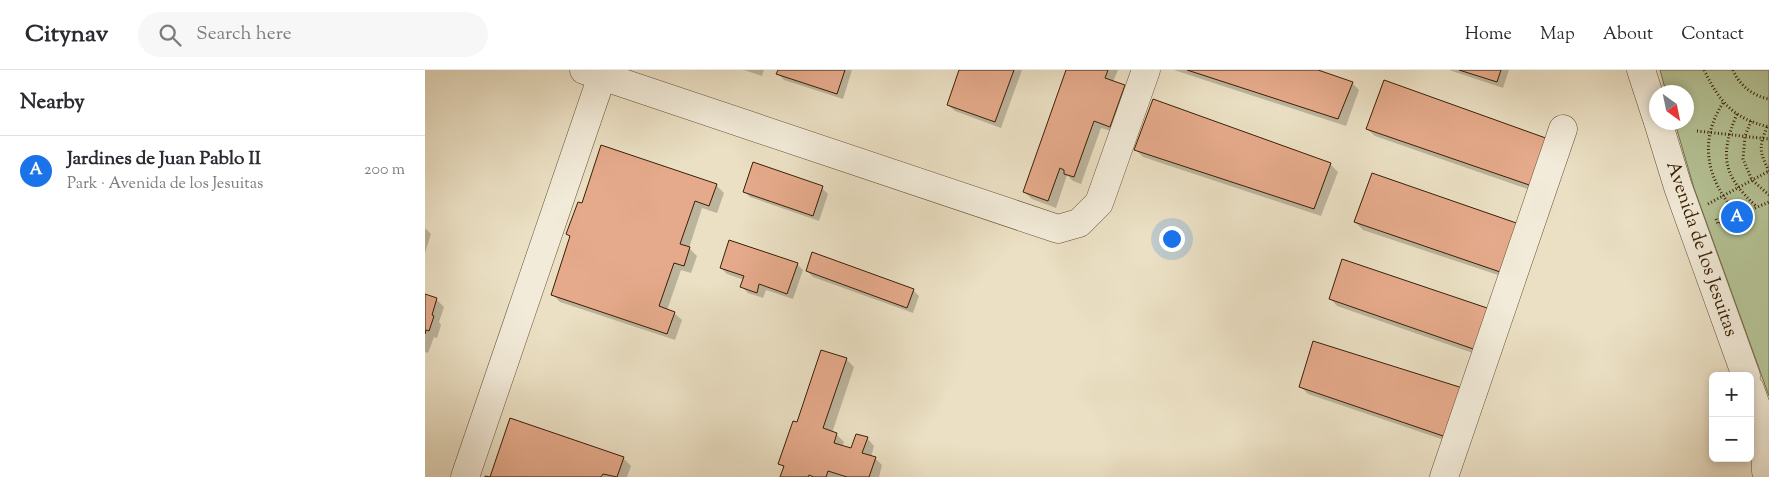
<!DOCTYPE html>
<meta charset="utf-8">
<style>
body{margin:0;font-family:"Sorts Mill Goudy",serif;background:#f7f7f7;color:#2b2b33}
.controls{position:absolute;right:15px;bottom:15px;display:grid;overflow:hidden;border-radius:8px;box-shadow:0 2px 8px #0003}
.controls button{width:45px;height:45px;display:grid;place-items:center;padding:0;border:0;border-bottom:1px solid #e1e1e2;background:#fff;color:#2b2b33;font:25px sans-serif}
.compass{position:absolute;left:1224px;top:15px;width:45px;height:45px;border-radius:50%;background:#fff;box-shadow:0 2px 8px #0003;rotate:147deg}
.you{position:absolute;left:746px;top:168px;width:18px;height:18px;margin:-12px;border:4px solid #fff;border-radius:50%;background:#1a73e8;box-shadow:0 0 0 8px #1a73e833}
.badge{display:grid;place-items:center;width:32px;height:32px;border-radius:50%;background:#1a73e8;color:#fff;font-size:16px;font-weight:700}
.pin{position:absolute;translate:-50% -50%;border:2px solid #fff;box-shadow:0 1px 5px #0006}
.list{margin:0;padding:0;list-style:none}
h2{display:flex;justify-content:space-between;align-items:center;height:65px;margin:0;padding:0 20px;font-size:21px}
h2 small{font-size:16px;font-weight:400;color:#7c7c81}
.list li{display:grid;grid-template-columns:32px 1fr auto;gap:15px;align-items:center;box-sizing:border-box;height:70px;padding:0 20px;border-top:1px solid #e1e1e2}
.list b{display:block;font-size:19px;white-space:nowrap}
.list p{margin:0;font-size:16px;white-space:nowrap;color:#7c7c81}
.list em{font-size:16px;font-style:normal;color:#7c7c81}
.icon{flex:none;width:28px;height:28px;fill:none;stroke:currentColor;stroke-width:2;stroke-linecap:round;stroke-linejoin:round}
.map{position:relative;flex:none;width:1344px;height:407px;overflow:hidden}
header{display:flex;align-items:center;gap:30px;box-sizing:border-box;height:70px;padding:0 25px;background:#fff;border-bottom:1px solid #e1e1e2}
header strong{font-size:24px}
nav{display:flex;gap:28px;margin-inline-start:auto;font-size:18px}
.search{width:350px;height:45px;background:#f7f7f7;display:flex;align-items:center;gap:12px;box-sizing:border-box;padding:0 18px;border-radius:28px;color:#7c7c81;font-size:19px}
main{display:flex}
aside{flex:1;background:#fff}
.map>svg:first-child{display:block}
.green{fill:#b5c396;stroke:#77714d}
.shadow{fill:#0003}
.building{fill:#e5aa8b;stroke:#391f04}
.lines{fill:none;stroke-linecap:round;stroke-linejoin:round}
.minor-casing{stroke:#664f34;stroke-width:29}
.path{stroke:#391f04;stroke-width:3;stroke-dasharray:1 2.5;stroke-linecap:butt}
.minor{stroke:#f2ebd9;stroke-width:28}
.labels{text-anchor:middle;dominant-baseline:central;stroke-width:5;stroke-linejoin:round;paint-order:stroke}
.street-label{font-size:19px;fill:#391f04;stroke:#f2ebd9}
</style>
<header>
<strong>Citynav</strong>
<div class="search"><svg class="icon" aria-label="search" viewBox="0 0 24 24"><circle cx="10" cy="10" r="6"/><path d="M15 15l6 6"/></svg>Search here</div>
<nav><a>Home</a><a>Map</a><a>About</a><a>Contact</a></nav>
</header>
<main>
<aside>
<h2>Nearby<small></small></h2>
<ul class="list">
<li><span class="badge">A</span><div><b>Jardines de Juan Pablo II</b><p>Park · Avenida de los Jesuitas</p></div><em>200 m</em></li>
</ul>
</aside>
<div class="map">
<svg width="1344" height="407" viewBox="0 0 1344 407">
<rect width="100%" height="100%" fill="#ebe0c4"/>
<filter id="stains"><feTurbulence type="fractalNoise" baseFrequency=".004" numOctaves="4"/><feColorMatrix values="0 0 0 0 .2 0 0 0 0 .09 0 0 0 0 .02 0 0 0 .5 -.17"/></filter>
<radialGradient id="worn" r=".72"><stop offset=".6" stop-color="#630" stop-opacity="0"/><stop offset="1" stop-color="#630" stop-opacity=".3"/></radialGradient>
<polygon class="green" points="1235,0 1344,0 1344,326 1269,118 1250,53 1262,52 1262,22 1241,22"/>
<g class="shadow">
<polygon points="319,0 339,0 337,6"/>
<polygon points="354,0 427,0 418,29 359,10 353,4"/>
<polygon points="535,0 597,0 576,58 530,41 523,35"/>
<polygon points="643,0 693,0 688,12 699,16 707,24 693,63 676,58 656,114 648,111 642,105 631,138 607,129 599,122"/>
<polygon points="749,0 889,0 927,13 934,20 921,56"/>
<polygon points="1024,0 1084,0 1078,18"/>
<polygon points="942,59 1128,72 1120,125 950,66"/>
<polygon points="711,80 905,94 913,102 896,146 718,87"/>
<polygon points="948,105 1091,211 938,160 930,152"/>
<polygon points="291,115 299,123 292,143 277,138 264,178 272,186 266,203 256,200 242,240 249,243 257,250 250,270 135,232 127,224 146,167 142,164"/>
<polygon points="397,118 403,124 394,151 325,127 319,121"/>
<polygon points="0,158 6,164 0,183"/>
<polygon points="917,190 1065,289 912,236 905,228"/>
<polygon points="372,194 378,200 368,229 341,220 338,228 323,223 317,217 319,210 302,204 296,198"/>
<polygon points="382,201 488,220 494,226 488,243 388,207"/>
<polygon points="0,225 11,229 19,237 14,252 16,255 12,268 9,267 3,283 0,282"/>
<polygon points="421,289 429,297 407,363 411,364 419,372 417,377 427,380 442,368 449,376 446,387 450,388 457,395 454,407 356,407 359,398 355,394 373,354"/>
<polygon points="875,316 1050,329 1034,375 883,324"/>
<polygon points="198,388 206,396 202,407 66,407"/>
</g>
<g class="building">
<polygon points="353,0 420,0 412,24 351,4"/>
<polygon points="534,0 589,0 570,52 522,35"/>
<polygon points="641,0 683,0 680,8 700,15 685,57 669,51 649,107 639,104 639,100 635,98 623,131 598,122"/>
<polygon points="762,0 893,0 928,12 913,49"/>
<polygon points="1034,0 1076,0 1072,12"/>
<polygon points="959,10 1129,71 1113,118 941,59"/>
<polygon points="728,29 906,93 889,139 709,80"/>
<polygon points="176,75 292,114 284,136 270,131 255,174 265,177 259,196 249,193 234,236 250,242 242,264 126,225 145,166 141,164 153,132 157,133"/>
<polygon points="328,92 398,116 388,146 318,122"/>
<polygon points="947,103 1100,156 1084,205 929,152"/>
<polygon points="304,170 373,193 362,224 334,214 332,223 315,217 319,206 295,198"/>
<polygon points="387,182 489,219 482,238 381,201"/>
<polygon points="917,189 1071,241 1057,282 904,229"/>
<polygon points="0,224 12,228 7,245 9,246 4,261 1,260 0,264"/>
<polygon points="888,271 1044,320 1027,369 874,317"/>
<polygon points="396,280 422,288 398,358 412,363 409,373 426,378 431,364 443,367 437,383 451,387 444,407 422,407 403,401 401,407 389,407 384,405 383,407 355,407 359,396 353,394 368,351 372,352"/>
<polygon points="85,348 199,387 192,407 178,404 176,407 60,407 60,406 65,407"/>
</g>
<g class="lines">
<defs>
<g id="minor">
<polyline points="159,0 633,159 654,153 674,133 721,0"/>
<polyline points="1216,0 1232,49"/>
<polyline points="1233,52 1253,117 1321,306"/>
<polyline points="1325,319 1339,358 1341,401"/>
<polyline points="40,407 179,0"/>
<polyline points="1019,407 1138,59"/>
</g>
</defs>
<use href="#minor" class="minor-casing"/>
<g class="path">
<path d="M 1279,0 C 1295,32 1307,48 1344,57"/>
<path d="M 1308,0 C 1314,15 1328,26 1344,29"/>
<path d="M 1298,33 C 1272,73 1283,112 1313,145"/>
<path d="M 1312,44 C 1294,86 1298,106 1332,137"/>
<polyline points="1326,51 1320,66 1318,89 1327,110 1344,125"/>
<path d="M 1342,57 C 1334,77 1334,81 1344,101"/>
<polyline points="1272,61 1344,69"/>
<polyline points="1283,134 1344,101"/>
<polyline points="1291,149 1293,154 1344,132"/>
</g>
<use href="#minor" class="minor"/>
</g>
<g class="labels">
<g class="street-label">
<text transform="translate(1276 179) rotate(71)">Avenida de los Jesuitas</text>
</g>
</g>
<rect width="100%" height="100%" filter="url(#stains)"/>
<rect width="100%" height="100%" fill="url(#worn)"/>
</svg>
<div class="controls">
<button>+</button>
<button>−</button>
</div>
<svg class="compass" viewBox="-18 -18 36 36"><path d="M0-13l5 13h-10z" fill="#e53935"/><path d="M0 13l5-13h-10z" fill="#7c7c81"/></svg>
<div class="you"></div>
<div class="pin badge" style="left:1312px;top:147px">A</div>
</div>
</main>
